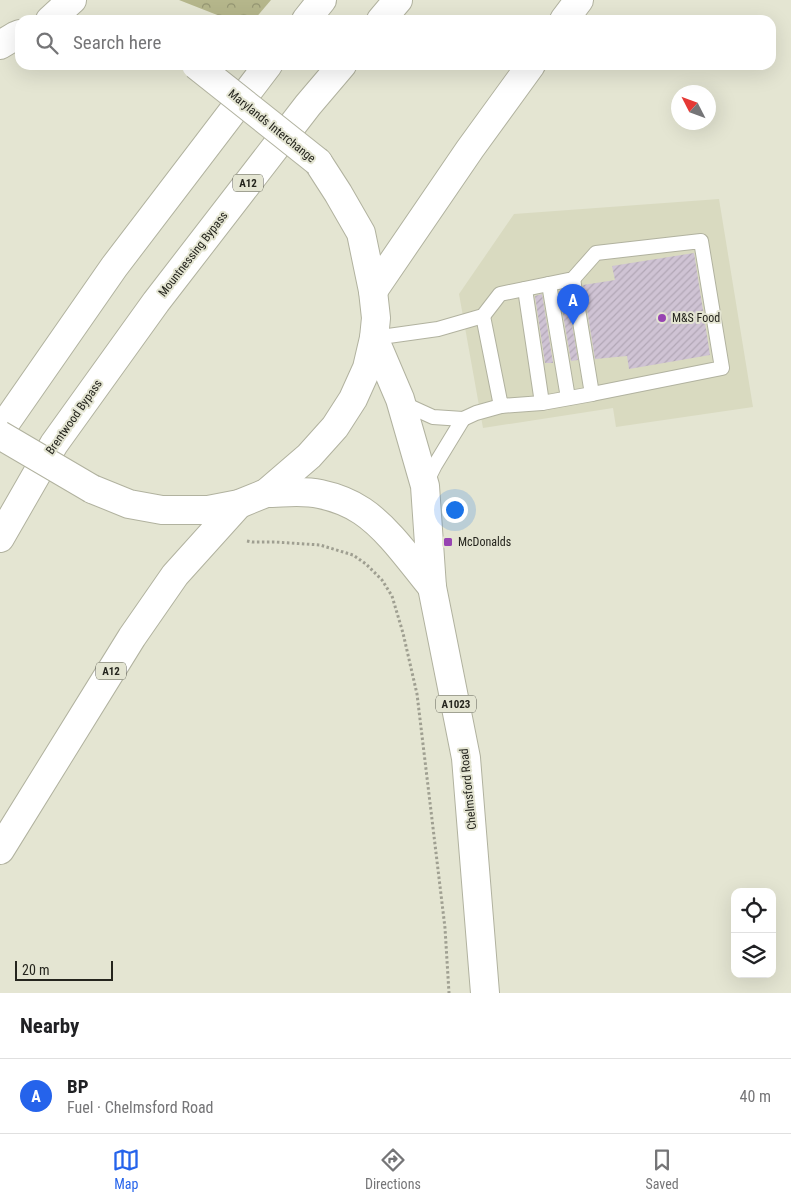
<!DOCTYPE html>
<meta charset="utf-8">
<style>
body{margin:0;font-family:"Roboto Condensed",sans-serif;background:#f6f6f6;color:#202124}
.controls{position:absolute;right:15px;bottom:15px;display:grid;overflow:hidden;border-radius:10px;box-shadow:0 5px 20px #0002}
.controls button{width:45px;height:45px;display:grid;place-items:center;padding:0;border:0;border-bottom:1px solid #e0e0e0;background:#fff;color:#202124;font:25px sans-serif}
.compass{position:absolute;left:671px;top:85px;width:45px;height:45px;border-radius:50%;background:#fff;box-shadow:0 5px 20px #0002;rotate:312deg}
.scale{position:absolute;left:15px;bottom:12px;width:98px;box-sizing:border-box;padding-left:5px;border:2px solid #25251e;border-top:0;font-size:14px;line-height:18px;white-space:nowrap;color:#25251e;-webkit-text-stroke:4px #e4e5d2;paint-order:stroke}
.you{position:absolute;left:454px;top:509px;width:18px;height:18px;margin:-12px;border:4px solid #fff;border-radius:50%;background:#1a73e8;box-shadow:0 0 0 8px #1a73e833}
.badge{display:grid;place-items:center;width:32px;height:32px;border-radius:50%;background:#2563eb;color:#fff;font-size:16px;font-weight:700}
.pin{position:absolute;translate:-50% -41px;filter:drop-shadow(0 1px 2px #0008)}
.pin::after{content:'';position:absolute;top:26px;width:18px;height:15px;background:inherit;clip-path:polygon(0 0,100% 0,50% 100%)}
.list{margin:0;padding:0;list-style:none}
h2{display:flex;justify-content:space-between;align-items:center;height:65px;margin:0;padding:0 20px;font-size:21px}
h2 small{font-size:16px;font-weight:400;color:#757577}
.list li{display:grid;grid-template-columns:32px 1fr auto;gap:15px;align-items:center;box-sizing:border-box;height:75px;padding:0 20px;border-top:1px solid #e0e0e0}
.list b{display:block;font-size:19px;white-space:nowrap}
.list p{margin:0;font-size:16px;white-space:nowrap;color:#757577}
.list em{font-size:16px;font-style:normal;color:#757577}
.icon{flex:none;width:28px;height:28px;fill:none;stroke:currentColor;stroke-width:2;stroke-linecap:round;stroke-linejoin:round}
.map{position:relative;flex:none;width:791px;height:993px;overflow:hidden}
.search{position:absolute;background:#fff;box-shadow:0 5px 20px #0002;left:15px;right:15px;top:15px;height:55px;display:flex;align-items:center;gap:12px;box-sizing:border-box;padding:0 18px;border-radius:15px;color:#757577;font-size:19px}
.sheet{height:140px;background:#fff}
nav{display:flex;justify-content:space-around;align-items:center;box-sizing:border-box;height:70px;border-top:1px solid #e0e0e0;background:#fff;font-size:14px;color:#757577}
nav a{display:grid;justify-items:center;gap:2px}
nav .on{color:#2563eb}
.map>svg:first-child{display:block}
.built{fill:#d9dac0}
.forest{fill:url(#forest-crowns)}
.building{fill:url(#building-hatch)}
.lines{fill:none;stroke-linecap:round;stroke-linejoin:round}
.service-casing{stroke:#b1b29f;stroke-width:16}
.primary-casing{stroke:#b1b29f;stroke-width:30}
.trunk-casing{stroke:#b1b29f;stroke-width:30}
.path{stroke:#9f9f91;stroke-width:3;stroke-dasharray:2.5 2.5;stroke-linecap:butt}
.service{stroke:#fff;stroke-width:14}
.primary{stroke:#fff;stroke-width:28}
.trunk{stroke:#fff;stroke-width:28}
.primary-bridge-casing{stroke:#b1b29f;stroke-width:30;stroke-linecap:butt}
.primary-bridge{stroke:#fff;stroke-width:28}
.poi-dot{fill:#9744b2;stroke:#e4e5d2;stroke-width:2}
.labels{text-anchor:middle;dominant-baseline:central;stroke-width:4;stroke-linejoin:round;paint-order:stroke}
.shield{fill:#e4e5d2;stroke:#5e5f54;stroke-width:1}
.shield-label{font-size:11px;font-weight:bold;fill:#25251e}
.street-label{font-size:12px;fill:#25251e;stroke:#e4e5d2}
.poi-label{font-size:12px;fill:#25251e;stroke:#e4e5d2;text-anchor:start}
</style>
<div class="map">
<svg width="791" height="993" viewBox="0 0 791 993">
<defs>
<pattern id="forest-crowns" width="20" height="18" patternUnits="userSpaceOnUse" patternTransform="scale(1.25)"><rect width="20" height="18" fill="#b5b68b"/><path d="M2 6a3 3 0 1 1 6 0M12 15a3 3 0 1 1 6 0" fill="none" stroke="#939471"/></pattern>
<pattern id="building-hatch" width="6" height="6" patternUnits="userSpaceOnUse" patternTransform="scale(1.25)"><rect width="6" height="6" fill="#cfc3d4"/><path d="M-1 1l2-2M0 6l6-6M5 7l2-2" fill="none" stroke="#b2a7b6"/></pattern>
</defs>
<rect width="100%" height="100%" fill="#e4e5d2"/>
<polygon class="built" points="719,199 753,407 616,427 613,408 483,428 459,294 514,214"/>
<polygon class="forest" points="179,0 271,0 254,20 230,20"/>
<g class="building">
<polygon points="694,253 710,355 629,369 627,356 595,359 583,285 615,280 612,266"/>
<polygon points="566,289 578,360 571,361 559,291"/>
<polygon points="542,294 553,363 545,363 535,296"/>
</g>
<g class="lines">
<defs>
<g id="service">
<polyline points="549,284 568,398"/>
<polyline points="525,289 542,403"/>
<polyline points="483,316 501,406 542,403 592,394 573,279"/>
<polyline points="374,338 438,329 483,316 500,294 573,279 596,253 701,241 722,368 592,394"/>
<polyline points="403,401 411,407 433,417 463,419 476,413 501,406"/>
<polyline points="426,483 435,465 463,419"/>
</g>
<g id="primary">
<polyline points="0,45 15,36 20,34"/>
<polyline points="374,338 400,399 425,486 432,587 466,758 485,993"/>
<polyline points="92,489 129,504 162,510 208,510 239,504 266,493 309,456 335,427 353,399 367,368 374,338 376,318 373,291 361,233 338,193 318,162"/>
<path d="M 266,493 C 283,493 302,490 320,494 C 334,497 350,503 362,511 C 389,529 412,563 432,587"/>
</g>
<g id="trunk">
<polyline points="50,20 72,0"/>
<polyline points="306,20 322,0"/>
<polyline points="381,20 398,0"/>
<polyline points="564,20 579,0"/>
<polyline points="373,291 470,149 531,65"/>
<polyline points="0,431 114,267 268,65"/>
<polyline points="0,538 54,444 156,302 308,105 342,65"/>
<polyline points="0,850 132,637 175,575 239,504"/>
</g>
</defs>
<use href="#service" class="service-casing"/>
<use href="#primary" class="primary-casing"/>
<use href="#trunk" class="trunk-casing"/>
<polyline class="path" points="247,541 252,542 275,542 320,545 353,555 366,564 382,580 392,596 403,633 417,694 445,928 449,993"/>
<use href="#service" class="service"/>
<use href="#primary" class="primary"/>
<use href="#trunk" class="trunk"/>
<defs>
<g id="primary-bridge">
<polyline points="196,65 318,162"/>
<polyline points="0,435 92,489"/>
</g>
</defs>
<use href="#primary-bridge" class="primary-bridge-casing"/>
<use href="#primary-bridge" class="primary-bridge"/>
</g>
<g class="poi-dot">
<circle cx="662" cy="318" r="5"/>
<rect x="443" y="537" width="10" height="10" rx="2.5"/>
</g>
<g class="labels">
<g class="shield">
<rect x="233" y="174.5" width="30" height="17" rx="4"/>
<rect x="96" y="662.5" width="30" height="17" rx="4"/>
<rect x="436" y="695.5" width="40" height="17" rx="4"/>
</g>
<g class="shield-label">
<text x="248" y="183">A12</text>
<text x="111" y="671">A12</text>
<text x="456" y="704">A1023</text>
</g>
<g class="street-label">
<text transform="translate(272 126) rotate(39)">Marylands Interchange</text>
<text transform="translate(193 254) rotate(-52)">Mountnessing Bypass</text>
<text transform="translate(74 417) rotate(-55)">Brentwood Bypass</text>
<text transform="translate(468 789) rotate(-96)">Chelmsford Road</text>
</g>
<g class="poi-label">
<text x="672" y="318">M&amp;S Food</text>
<text x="458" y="542">McDonalds</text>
</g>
</g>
</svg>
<div class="controls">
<button><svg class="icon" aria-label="locate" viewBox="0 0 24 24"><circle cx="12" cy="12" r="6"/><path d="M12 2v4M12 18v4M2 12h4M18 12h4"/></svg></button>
<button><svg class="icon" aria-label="layers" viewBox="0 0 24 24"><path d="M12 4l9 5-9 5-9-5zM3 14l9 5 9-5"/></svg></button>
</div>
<svg class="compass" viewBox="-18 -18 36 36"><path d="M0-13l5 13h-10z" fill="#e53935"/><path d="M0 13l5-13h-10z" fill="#757577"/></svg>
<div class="scale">20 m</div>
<div class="you"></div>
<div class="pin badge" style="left:573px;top:325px">A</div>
<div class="search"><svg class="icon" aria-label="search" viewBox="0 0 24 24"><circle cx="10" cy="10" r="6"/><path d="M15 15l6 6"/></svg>Search here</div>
</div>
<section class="sheet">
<h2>Nearby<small></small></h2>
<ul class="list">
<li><span class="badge">A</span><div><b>BP</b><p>Fuel · Chelmsford Road</p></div><em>40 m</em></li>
</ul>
</section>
<nav>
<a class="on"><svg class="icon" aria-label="map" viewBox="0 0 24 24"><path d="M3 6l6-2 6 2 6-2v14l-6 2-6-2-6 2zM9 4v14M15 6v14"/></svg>Map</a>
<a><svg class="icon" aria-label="directions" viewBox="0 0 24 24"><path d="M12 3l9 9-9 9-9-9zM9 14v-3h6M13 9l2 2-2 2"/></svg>Directions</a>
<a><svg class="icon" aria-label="saved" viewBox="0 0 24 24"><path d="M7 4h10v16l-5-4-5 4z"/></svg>Saved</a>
</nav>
